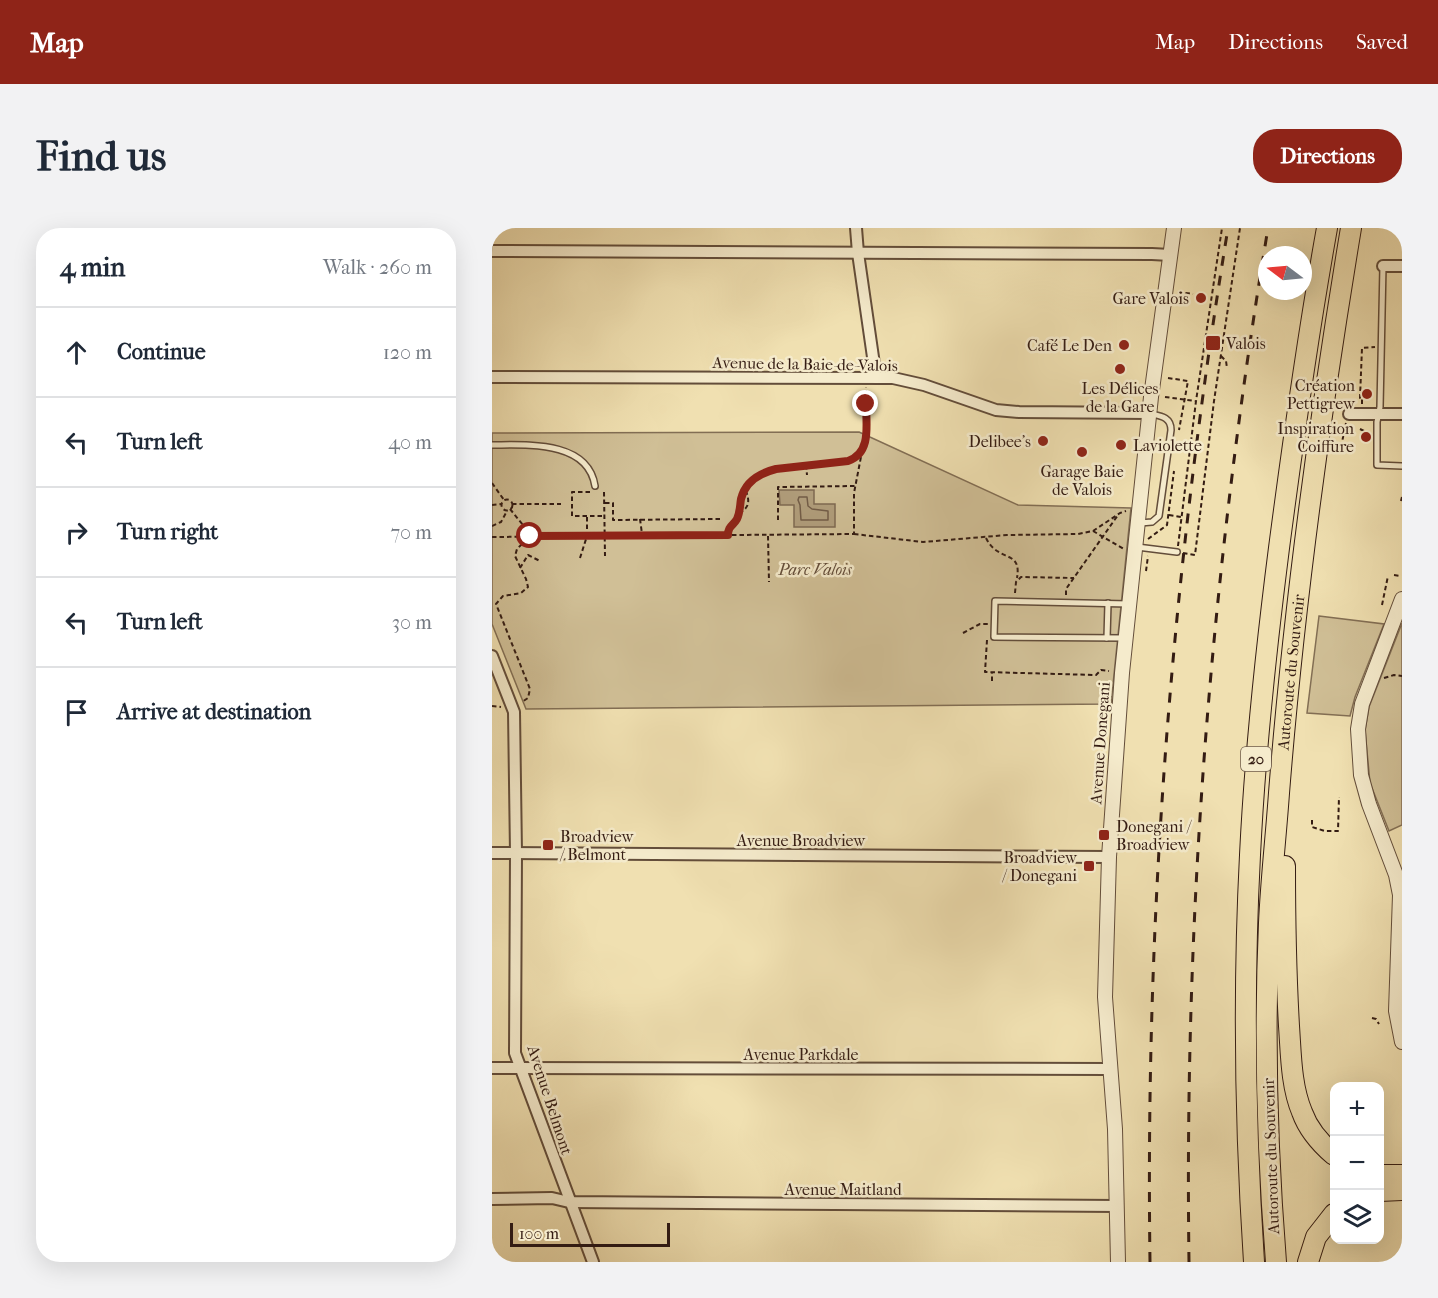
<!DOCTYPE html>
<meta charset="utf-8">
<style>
body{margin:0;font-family:"IM FELL French Canon",serif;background:#f2f2f3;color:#1f2937}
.controls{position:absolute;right:18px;bottom:18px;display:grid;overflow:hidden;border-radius:12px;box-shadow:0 6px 24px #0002}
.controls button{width:54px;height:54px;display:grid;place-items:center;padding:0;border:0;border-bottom:2px solid #e0e1e3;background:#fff;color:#1f2937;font:30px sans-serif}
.compass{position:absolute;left:766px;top:18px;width:54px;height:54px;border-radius:50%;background:#fff;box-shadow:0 6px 24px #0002;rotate:286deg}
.scale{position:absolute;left:18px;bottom:15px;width:160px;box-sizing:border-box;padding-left:6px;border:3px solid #341c13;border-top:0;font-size:16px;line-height:21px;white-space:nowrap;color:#341c13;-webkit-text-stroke:4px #f5ebcc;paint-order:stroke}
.stop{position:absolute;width:18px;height:18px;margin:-14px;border:4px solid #8f2418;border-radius:50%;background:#fff}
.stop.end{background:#8f2418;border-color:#fff;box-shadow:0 2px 6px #0008}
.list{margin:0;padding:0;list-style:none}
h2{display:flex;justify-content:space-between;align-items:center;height:78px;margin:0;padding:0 24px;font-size:26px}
h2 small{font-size:20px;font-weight:400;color:#747a83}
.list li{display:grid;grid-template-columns:39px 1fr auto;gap:18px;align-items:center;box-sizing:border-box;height:90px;padding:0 24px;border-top:2px solid #e0e1e3}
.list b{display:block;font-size:22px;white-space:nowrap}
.list em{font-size:20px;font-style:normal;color:#747a83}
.icon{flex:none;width:33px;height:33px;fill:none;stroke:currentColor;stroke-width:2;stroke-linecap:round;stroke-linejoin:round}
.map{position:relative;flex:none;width:910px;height:1034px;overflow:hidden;border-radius:24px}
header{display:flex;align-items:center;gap:36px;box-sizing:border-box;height:84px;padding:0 30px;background:#8f2418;color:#fff}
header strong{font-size:28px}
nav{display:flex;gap:33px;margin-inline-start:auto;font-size:21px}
.intro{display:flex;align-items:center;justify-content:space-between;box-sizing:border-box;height:144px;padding:0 36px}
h1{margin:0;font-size:42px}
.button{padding:15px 27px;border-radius:24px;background:#8f2418;color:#fff;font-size:21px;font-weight:700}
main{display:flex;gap:36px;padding:0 36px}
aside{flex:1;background:#fff;border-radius:24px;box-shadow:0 6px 24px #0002}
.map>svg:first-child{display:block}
.green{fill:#d0bf96;stroke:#826e54;stroke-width:1.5}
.water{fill:#b09d7b;stroke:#7e6951;stroke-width:1.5}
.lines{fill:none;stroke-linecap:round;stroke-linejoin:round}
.shore{stroke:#725c47;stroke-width:1.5}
.service-casing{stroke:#634d3a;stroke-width:8}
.minor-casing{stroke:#634d3a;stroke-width:14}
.tertiary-casing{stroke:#634d3a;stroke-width:16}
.motorway-casing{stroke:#341c13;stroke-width:22}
.path{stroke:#341c13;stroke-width:2;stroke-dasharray:4.5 3;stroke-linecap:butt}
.service{stroke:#f5ebcc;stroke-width:5}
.minor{stroke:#f5ebcc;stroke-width:10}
.tertiary{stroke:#f5ebcc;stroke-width:14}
.motorway{stroke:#f0e0b1;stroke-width:20}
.rail{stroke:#341c13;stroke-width:3;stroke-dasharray:10 10;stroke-linecap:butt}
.route{stroke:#8f2418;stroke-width:8}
.poi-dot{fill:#8f2418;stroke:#f5ebcc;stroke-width:2}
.labels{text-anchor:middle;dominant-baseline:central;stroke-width:5;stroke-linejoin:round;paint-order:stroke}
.shield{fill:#f5ebcc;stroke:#6e5a4a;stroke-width:1.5}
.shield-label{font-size:15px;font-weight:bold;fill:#341c13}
.poi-label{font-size:16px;fill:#341c13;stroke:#f5ebcc;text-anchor:end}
.street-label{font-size:16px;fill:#341c13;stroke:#f5ebcc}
.park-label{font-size:16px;font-style:italic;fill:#634d3a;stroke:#f5ebcc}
</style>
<header>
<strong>Map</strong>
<nav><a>Map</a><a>Directions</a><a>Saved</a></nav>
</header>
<div class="intro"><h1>Find us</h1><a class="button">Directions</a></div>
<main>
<aside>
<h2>4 min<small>Walk · 260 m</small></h2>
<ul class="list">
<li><svg class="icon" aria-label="ahead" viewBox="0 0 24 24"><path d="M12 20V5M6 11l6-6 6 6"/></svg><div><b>Continue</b></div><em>120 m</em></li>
<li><svg class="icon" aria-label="left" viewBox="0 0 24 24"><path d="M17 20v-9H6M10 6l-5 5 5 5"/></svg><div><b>Turn left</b></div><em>40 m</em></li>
<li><svg class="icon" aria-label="right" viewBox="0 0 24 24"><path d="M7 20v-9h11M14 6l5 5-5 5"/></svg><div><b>Turn right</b></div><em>70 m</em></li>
<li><svg class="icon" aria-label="left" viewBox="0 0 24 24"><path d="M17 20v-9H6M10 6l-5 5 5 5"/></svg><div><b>Turn left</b></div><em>30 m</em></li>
<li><svg class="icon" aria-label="arrive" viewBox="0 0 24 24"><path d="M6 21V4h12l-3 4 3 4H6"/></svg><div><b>Arrive at destination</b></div></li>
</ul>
</aside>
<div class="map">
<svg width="910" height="1034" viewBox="0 0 910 1034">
<rect width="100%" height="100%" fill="#f0e0b1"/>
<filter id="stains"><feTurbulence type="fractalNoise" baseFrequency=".00333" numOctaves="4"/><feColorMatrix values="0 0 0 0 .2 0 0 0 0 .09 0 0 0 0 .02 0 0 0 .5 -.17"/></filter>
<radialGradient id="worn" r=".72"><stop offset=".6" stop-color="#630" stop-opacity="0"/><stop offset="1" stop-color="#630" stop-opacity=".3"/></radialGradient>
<g class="green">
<polygon points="367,204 526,277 639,280 619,476 34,481 0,396 0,205"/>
<polygon points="827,388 892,396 863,469 858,488 815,485"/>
<polygon points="910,395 910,597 897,603 878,555 873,502 877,479"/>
</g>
<polygon class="water" points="287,262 322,262 322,276 343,276 343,299 302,299 302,277 288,277"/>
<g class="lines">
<polygon class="shore" points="307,269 315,269 316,278 320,281 336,283 336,292 309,292 308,277 306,272"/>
<defs>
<g id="service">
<polyline points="891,38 888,179 885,194 885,237 910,238"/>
<path d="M 0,217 C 34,217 96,212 103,258"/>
<path d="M 648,295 L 660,294 L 667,288 L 679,202 C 679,189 669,188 659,186"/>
<polyline points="645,319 685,324"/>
<polyline points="615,410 616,375"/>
<polyline points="632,410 502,409 503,373 637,376"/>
</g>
<g id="minor">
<polyline points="364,0 366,25 384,150"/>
<polyline points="0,23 660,26 678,27"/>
<polyline points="891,38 910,38"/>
<polyline points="0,149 401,150 432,157 504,182 527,184 657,185"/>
<polyline points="857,186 910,186"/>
<polyline points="0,428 22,484 24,625 23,825 101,1034"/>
<polyline points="0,625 617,629"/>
<polyline points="0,840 619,841"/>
<polyline points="0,971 60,970 77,974 625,978"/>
</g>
<g id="tertiary">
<polyline points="910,371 870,476 866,501 869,547 877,576 904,647 908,667 904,783 910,814"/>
<polyline points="626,1034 623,901 613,769 617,629 630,445 659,169 682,0"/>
</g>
<g id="motorway">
<path d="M 793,638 C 793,691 794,745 797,798 C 799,826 799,858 810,884 C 816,901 828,915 842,927"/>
<polyline points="888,947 910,947"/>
<polyline points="888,963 910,962"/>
<path d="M 762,1034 C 753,898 751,763 758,627 C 763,524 774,422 787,320 C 801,213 816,106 835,0"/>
<path id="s1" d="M 784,1034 C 775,921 772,808 777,695 C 779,651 784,608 787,565 C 802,375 828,187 859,0"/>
<polyline points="816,1034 824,1009 842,986"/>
</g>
</defs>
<use href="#service" class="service-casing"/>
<use href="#minor" class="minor-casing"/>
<use href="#tertiary" class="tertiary-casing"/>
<use href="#motorway" class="motorway-casing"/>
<g class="path">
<polyline points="686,64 701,66"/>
<polyline points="729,128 734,133 735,140"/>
<polyline points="676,150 696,153 687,202"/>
<polyline points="673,169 703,173"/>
<polyline points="870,176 870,170 868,170 870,120 883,119"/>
<polyline points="868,201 874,204 874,206"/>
<polyline points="849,219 854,195"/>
<polyline points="314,237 315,247"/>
<polyline points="0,255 12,272"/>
<polyline points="98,264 80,264 80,288 113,288"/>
<polyline points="112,264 113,328"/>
<circle cx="15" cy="277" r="5.5"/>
<polyline points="909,273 910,269"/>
<polyline points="113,275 121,275 121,292 228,291"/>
<polyline points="20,276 69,276"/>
<polyline points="0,277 9,276"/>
<polyline points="18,281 35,302 38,308 25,321 23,328 34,351 36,359 29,365 11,368 4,376 38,461 36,470 30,474"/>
<path d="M 247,285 C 258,280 258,272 253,261"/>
<polyline points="677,287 689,289"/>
<polyline points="148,291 150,306"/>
<polyline points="286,292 286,259 363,258"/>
<polyline points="0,298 9,294 15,283"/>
<polyline points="601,303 632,321"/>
<polyline points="362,306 431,314 515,307 586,306 601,303 628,285 634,283"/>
<path d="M 236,307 C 236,297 244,296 246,287 C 248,280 248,271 251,264 C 262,235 330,236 356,233 L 366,228 L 371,223"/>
<polyline points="276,308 277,354"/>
<polyline points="0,309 362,306 362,265 374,203 374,159"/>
<path d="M 494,310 C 506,335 530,321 525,350"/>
<polyline points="656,311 675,297 682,243"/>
<polyline points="686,318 704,173 730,0"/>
<polyline points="691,325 703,327 722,173 748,0"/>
<polyline points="88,330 95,308 95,286"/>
<polyline points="28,340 36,327 48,333"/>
<polyline points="654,343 656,328"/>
<polyline points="902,347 909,348"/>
<polyline points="523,365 524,354 529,349 582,350"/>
<polyline points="574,367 574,361 626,287"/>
<polyline points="890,377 896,348"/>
<polyline points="471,405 488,396 496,396"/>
<polyline points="495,412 493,444 604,447 609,442 617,443"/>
<polyline points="892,450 902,447 910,448"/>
<polyline points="500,453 500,444"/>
<polyline points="0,478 9,479"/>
<polyline points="820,592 820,599 833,603 846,603 847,569"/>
<polyline points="880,790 884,791 887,796"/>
</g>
<use href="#service" class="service"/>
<use href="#minor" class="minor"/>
<use href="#tertiary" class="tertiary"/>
<use href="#motorway" class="motorway"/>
<g class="rail">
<path d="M 658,1034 C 653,688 680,342 736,0"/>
<path d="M 697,1034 C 692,687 719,342 776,0"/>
</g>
</g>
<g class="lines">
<path class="route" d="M 38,308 L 236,307 C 236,298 241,298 245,291 C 248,285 248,277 249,271 C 253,254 268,245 284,241 L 356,233 C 380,225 374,196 374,176"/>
</g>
<g class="poi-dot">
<circle cx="709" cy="70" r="6"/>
<rect x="713" y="107" width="16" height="16" rx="3"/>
<circle cx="632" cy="117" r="6"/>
<circle cx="628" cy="141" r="6"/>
<circle cx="875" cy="166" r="6"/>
<circle cx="874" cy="209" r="6"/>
<circle cx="551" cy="213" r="6"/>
<circle cx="629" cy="217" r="6"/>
<circle cx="590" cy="224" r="6"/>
<rect x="606" y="601" width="12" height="12" rx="3"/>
<rect x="50" y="611" width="12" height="12" rx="3"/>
<rect x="591" y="632" width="12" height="12" rx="3"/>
</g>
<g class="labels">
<rect class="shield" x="749" y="519" width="30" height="24" rx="4.5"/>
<g class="shield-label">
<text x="764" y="531">20</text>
</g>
<g class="poi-label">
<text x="697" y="70">Gare Valois</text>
<text x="734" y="115" text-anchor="start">Valois</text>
<text x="620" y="117">Café Le Den</text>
<text x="863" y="157">Création<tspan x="863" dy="18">Pettigrew</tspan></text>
<text x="628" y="160" text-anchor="middle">Les Délices<tspan x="628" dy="18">de la Gare</tspan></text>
<text x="862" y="200">Inspiration<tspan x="862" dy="18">Coiffure</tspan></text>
<text x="539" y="213">Delibee's</text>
<text x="641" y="217" text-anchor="start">Laviolette</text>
<text x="590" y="243" text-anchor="middle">Garage Baie<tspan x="590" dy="18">de Valois</tspan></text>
<text x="624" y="598" text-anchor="start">Donegani /<tspan x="624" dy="18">Broadview</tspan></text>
<text x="68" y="608" text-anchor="start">Broadview<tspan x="68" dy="18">/ Belmont</tspan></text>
<text x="585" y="629">Broadview<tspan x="585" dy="18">/ Donegani</tspan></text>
</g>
<g class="street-label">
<text transform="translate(313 136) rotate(1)">Avenue de la Baie-de-Valois</text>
<text stroke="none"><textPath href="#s1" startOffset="591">Autoroute du Souvenir</textPath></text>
<text transform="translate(608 515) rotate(-86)">Avenue Donegani</text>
<text x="309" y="612">Avenue Broadview</text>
<text x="309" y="826">Avenue Parkdale</text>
<text transform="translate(58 872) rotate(72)">Avenue Belmont</text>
<text transform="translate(779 928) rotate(-92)">Autoroute du Souvenir</text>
<text x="351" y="961">Avenue Maitland</text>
</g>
<g class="park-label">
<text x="323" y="341">Parc Valois</text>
</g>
</g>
<rect width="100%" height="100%" filter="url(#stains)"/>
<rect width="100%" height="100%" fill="url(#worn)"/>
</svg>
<div class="controls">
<button>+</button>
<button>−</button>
<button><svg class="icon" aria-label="layers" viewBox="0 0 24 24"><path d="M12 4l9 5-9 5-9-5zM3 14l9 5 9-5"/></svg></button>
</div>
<svg class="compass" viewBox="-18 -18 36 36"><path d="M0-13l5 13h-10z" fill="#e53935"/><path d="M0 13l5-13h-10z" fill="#747a83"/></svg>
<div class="scale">100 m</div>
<div class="stop" style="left:38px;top:308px"></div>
<div class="stop end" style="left:374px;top:176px"></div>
</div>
</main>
